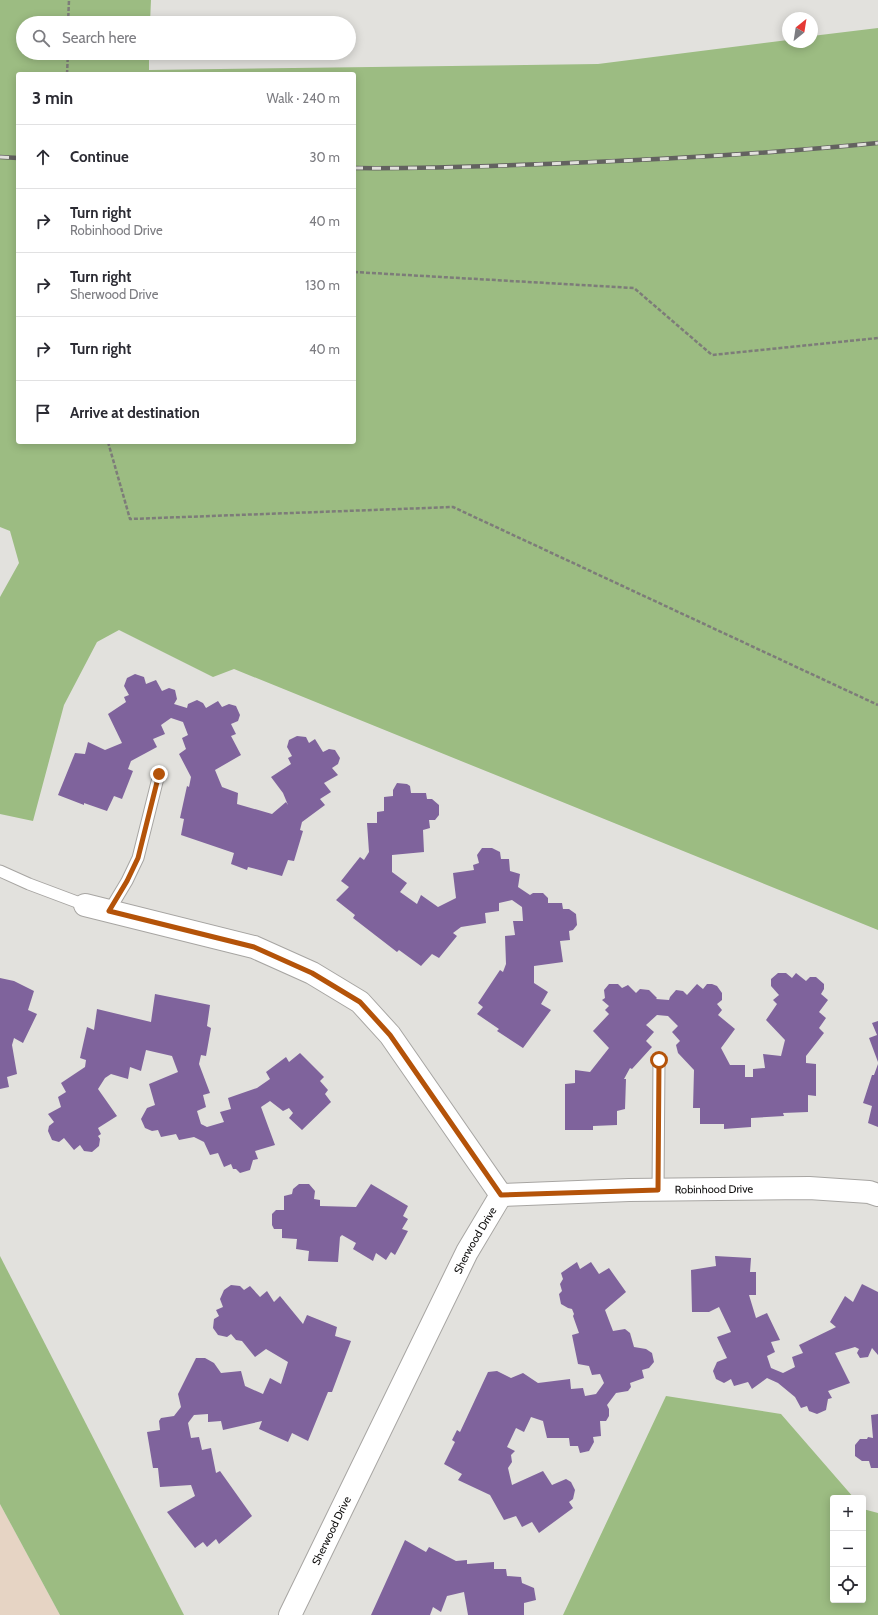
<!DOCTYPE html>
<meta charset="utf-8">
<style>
body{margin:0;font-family:Cabin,sans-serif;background:#f7f7f7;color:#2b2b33}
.controls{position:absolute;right:12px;bottom:12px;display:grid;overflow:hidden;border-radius:4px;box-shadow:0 2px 10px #0003}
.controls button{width:36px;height:36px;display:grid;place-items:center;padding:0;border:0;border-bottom:1px solid #e1e1e2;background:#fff;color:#2b2b33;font:20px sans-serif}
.compass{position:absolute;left:782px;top:12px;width:36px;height:36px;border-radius:50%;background:#fff;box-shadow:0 2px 10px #0003;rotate:30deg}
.stop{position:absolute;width:12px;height:12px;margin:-9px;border:3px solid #b45309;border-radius:50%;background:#fff}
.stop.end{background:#b45309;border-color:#fff;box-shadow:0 1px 4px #0008}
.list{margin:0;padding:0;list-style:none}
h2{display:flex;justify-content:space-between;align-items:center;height:52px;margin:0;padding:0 16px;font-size:17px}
h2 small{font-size:13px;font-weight:400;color:#7c7c81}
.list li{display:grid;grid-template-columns:26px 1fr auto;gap:12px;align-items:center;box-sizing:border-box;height:64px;padding:0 16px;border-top:1px solid #e1e1e2}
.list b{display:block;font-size:15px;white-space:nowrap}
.list p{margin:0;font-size:13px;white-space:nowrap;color:#7c7c81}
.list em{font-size:13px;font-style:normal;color:#7c7c81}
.icon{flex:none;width:22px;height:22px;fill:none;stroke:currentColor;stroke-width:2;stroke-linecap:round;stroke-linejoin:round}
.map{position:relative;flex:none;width:878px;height:1615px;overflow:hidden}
.search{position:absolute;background:#fff;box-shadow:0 2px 10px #0003;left:16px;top:16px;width:340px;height:44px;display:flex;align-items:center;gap:10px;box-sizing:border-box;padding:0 14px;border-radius:22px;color:#7c7c81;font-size:15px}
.panel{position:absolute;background:#fff;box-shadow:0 2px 10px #0003;left:16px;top:72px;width:340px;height:372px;border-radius:4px}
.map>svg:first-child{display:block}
.industrial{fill:#e6d4c4}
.green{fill:#9cbc82;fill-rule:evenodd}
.building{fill:#7f639c}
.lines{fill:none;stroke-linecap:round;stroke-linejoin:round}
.lane-casing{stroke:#a7a5a2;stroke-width:13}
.street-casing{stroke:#a7a5a2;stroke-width:24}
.path{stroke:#7d7c79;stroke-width:2.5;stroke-dasharray:4 2;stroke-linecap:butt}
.lane{stroke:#fff;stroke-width:11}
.street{stroke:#fff;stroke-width:22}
.rail-casing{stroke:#636260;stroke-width:4.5}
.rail{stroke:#e2e1dd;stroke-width:3;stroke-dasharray:9;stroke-linecap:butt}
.route{stroke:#b45309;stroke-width:5}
.labels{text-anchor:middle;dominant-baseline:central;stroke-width:3;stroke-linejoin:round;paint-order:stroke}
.street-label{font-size:11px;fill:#0e0d0c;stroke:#e2e1dd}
</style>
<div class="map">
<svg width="878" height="1615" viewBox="0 0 878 1615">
<rect width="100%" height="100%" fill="#e2e1dd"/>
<polygon class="industrial" points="0,1504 60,1615 0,1615"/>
<g class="green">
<path d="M 0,0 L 151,0 L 150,23 L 23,23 L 23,53 L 149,53 L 149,70 L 598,64 L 788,40 L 788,42 L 812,42 L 812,36 L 878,28 L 878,930 L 234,669 L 213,677 L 119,630 L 97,642 L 64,705 L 33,821 L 0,814 L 0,597 L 19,563 L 10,531 L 0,527 ZM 18,74 L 354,74 L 354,442 L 18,442 Z"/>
<polygon points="0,1256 184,1615 60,1615 0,1504"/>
<polygon points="666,1396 781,1414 854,1498 833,1498 833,1600 863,1600 863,1509 878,1513 878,1615 563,1615"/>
</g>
<g class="building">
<polygon points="135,674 144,677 146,684 156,680 162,691 169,688 175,690 177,699 174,704 187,708 188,704 197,700 203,703 206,708 218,701 222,707 229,704 236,706 240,715 238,721 231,724 236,734 231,736 241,755 215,770 222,787 238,793 237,804 272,814 286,802 288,805 283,793 271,777 291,764 288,758 292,756 287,747 289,740 297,736 306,737 309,743 315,739 323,752 329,749 335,750 340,758 338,764 332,768 338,775 324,783 331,792 320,799 325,805 302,822 300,830 303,831 294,861 288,860 282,876 248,867 247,870 231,864 234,853 181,835 184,819 180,818 187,786 189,787 191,777 179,754 186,749 182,738 188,735 183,722 171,718 161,725 165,734 153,739 157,747 131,761 128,769 133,771 122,799 114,796 107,811 84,803 84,805 58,795 75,753 85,754 88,742 105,750 122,743 108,714 126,702 124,697 129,695 124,686 127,678"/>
<polygon points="397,783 407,784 410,786 411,793 426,793 427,799 432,799 439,805 439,815 435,820 429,820 430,828 423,830 424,852 392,855 392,872 407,883 400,892 417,904 421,895 438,907 456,898 453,873 474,870 473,865 479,863 477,855 482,848 492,848 500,852 501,859 509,859 510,871 520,874 518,887 530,895 533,893 543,893 548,898 548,903 562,903 563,909 569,909 576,914 577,925 573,930 569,931 570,940 560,941 563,962 534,966 534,983 548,992 541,1004 551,1010 523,1048 497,1031 499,1029 477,1014 483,1007 478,1003 500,970 503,972 506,964 505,936 515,935 513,921 523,921 522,907 512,900 499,903 499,911 485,913 486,923 461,927 453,933 457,936 439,958 432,954 421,966 399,950 397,952 353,918 355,915 336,900 349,887 341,881 360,857 364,860 369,852 367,823 377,823 377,812 384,811 384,797 393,796 393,790"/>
<polygon points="778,973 786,973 792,978 796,973 806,981 810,977 816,977 824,984 824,989 821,994 828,1000 819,1012 826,1018 819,1028 824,1033 806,1056 806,1063 816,1064 816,1096 808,1095 808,1112 783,1113 784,1116 751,1118 751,1127 724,1129 724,1124 700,1124 700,1108 693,1108 694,1070 678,1053 676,1045 680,1041 672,1032 678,1026 668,1016 657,1015 646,1025 654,1032 646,1041 652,1047 632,1069 630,1068 624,1079 626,1079 625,1109 617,1111 617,1125 593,1126 593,1130 565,1130 565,1084 575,1083 575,1070 590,1072 609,1048 593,1031 609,1014 605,1010 609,1006 602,1000 605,998 604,990 609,984 618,984 622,988 628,985 636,993 640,989 649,990 657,998 656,999 669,1000 670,997 676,990 683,991 687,995 697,984 703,989 707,984 712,984 717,986 722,993 722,1000 717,1004 722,1010 718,1015 735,1029 721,1048 730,1065 745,1065 745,1077 753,1077 753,1069 765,1068 763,1054 781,1056 785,1040 766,1020 777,1004 773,1000 779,995 771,986 771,979"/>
<polygon points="0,978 14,981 34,991 28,1010 37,1014 23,1043 14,1038 12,1045 17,1074 7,1077 9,1087 0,1089"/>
<polygon points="155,994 210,1005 207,1026 211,1028 206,1056 201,1055 199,1064 210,1093 203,1095 206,1107 197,1111 201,1124 207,1127 224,1122 220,1112 231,1109 228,1098 257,1088 270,1079 266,1072 286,1057 289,1062 300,1053 324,1077 320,1081 328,1090 325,1094 331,1102 302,1130 289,1118 293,1113 289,1108 283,1111 270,1101 261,1107 275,1145 255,1151 258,1159 253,1160 250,1170 240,1173 236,1169 233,1169 231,1164 224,1167 218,1153 210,1155 204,1142 194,1137 179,1140 176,1134 161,1137 158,1130 152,1131 145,1128 141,1119 147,1108 155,1105 149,1084 178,1072 172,1056 146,1050 141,1071 130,1067 128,1079 111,1074 105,1078 98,1089 117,1116 98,1128 101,1134 98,1136 100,1139 99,1146 92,1152 84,1151 80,1145 74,1150 64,1138 59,1142 52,1140 48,1131 49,1126 54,1122 48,1114 61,1107 58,1097 66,1092 61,1083 85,1067 86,1060 80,1058 87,1027 94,1030 97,1009 151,1022"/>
<polygon points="878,1021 878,1062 869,1038 877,1035 872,1023"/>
<polygon points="878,1064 878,1127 868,1123 872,1106 863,1103 872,1075 874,1075"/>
<polygon points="299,1184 309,1184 315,1191 314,1199 320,1200 320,1206 356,1207 371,1184 408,1206 403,1216 408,1219 402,1229 408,1231 395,1255 391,1252 386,1260 376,1253 373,1261 353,1249 356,1243 342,1235 340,1237 338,1262 308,1261 309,1251 296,1249 297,1239 282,1238 282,1229 274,1229 272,1225 272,1214 276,1210 284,1210 284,1196 292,1194 293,1189"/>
<polygon points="715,1256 751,1258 750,1272 756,1272 756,1295 749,1295 756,1318 767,1313 780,1340 771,1342 775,1352 767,1356 771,1368 783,1373 795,1367 792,1357 803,1353 799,1345 836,1327 830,1322 845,1296 853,1302 862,1284 878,1292 878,1355 872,1348 868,1357 860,1358 857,1353 859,1349 855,1347 835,1353 850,1383 828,1391 832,1398 828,1399 826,1410 817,1414 809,1411 807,1406 801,1408 795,1397 778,1383 767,1378 752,1389 748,1382 734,1386 731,1379 724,1383 716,1379 713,1371 717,1362 727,1358 717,1337 731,1332 719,1307 709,1312 692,1312 691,1270 716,1266"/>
<polygon points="577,1262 580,1269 591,1262 599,1274 609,1268 626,1292 605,1310 613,1331 625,1329 630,1333 634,1347 646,1349 652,1353 654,1362 649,1368 642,1370 644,1378 630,1383 631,1387 628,1391 616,1393 607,1405 609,1409 609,1416 606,1421 600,1421 601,1436 593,1437 594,1442 589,1451 580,1453 578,1446 570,1446 569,1438 547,1438 543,1421 531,1417 524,1432 516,1428 507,1447 515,1451 511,1455 512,1462 508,1468 512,1485 543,1471 552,1485 566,1479 571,1482 575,1490 573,1499 569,1502 573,1508 539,1533 532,1522 522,1527 516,1516 504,1520 490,1495 458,1480 462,1474 444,1464 455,1442 452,1440 457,1430 460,1432 488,1372 497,1371 511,1378 523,1373 538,1383 570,1379 571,1389 583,1388 585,1396 596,1394 604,1383 600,1374 592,1375 589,1366 578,1364 572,1335 579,1333 573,1316 574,1314 572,1309 568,1308 561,1304 559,1294 562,1291 560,1284 563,1279 561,1273"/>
<polygon points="231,1285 240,1286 244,1290 250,1286 260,1297 267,1291 274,1302 280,1296 303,1324 307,1315 337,1327 335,1336 351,1341 332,1392 328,1392 308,1441 292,1433 288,1442 259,1429 262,1421 223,1430 221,1421 208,1422 208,1414 194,1415 188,1423 191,1438 199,1437 202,1450 211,1448 216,1473 220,1471 252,1516 219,1544 216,1539 207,1547 203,1542 195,1548 167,1512 195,1496 191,1485 160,1487 158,1468 153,1468 147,1432 160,1430 159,1421 161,1418 174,1416 181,1407 178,1394 196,1358 205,1358 214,1363 221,1373 241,1371 245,1386 263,1394 270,1378 281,1384 288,1362 266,1349 255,1357 242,1341 236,1340 231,1334 227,1337 218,1335 213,1328 214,1319 219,1316 216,1310 223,1307 220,1299 224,1290"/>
<polygon points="878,1414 878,1468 871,1468 869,1461 862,1461 855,1456 855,1445 860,1439 867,1439 868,1437 873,1438 871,1415"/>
<polygon points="405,1540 426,1552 429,1547 456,1561 467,1560 467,1564 494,1562 494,1569 506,1569 507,1576 521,1577 522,1583 534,1588 536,1600 524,1603 524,1615 468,1615 464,1592 447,1596 441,1612 433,1607 430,1615 371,1615"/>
</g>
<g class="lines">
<defs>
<g id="lane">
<polyline points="0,871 29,884 85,905"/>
<polyline points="109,911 127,881 138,858 159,774"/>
<polyline points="658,1190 659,1060"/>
</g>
<g id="street">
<polyline points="85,905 254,947 312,973 360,1002 390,1035 501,1195"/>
<path id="s1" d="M 501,1195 L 629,1190 L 809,1188 L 869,1192 L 878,1195"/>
<path id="s2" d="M 290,1615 L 467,1252 L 501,1195"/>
</g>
</defs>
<use href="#lane" class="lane-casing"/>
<use href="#street" class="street-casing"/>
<g class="path">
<polyline points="68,23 69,0"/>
<polyline points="67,74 68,53"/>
<polyline points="354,272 634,288 712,355 878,338"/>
<polyline points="108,442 130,519 453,507 878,705"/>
</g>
<use href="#lane" class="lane"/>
<use href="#street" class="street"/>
<defs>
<g id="rail">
<polyline points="0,157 18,158"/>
<path d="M 354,168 C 426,169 498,166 569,163 C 672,159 775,153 878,143"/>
</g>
</defs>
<use href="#rail" class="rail-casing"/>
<use href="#rail" class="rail"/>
</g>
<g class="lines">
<polyline class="route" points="159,774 138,858 127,881 109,911 254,947 312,973 360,1002 390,1035 501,1195 658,1190 659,1060"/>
</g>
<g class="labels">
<g class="street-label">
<text stroke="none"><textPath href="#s1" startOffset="213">Robinhood Drive</textPath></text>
<text stroke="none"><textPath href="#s2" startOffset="418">Sherwood Drive</textPath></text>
<text stroke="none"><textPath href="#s2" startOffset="94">Sherwood Drive</textPath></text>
</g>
</g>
</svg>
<div class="controls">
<button>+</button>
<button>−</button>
<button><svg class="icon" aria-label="locate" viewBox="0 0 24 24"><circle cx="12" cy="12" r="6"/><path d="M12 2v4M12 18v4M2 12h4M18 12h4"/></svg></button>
</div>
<svg class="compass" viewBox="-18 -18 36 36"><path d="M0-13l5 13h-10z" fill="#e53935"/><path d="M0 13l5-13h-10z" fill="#7c7c81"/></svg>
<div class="stop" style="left:659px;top:1060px"></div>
<div class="stop end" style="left:159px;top:774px"></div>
<div class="search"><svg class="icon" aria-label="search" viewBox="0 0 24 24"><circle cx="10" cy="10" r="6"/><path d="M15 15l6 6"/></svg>Search here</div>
<section class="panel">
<h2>3 min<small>Walk · 240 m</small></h2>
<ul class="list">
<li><svg class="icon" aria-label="ahead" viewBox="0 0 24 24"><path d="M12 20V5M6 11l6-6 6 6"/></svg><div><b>Continue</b></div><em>30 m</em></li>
<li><svg class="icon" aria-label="right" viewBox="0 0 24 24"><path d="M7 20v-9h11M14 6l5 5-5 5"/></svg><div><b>Turn right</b><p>Robinhood Drive</p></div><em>40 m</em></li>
<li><svg class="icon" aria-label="right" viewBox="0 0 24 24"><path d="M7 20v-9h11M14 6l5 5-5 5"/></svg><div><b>Turn right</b><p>Sherwood Drive</p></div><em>130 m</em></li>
<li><svg class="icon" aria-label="right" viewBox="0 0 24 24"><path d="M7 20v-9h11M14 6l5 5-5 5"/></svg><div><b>Turn right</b></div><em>40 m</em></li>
<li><svg class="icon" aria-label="arrive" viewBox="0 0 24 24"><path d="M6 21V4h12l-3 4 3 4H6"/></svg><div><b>Arrive at destination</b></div></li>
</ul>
</section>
</div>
